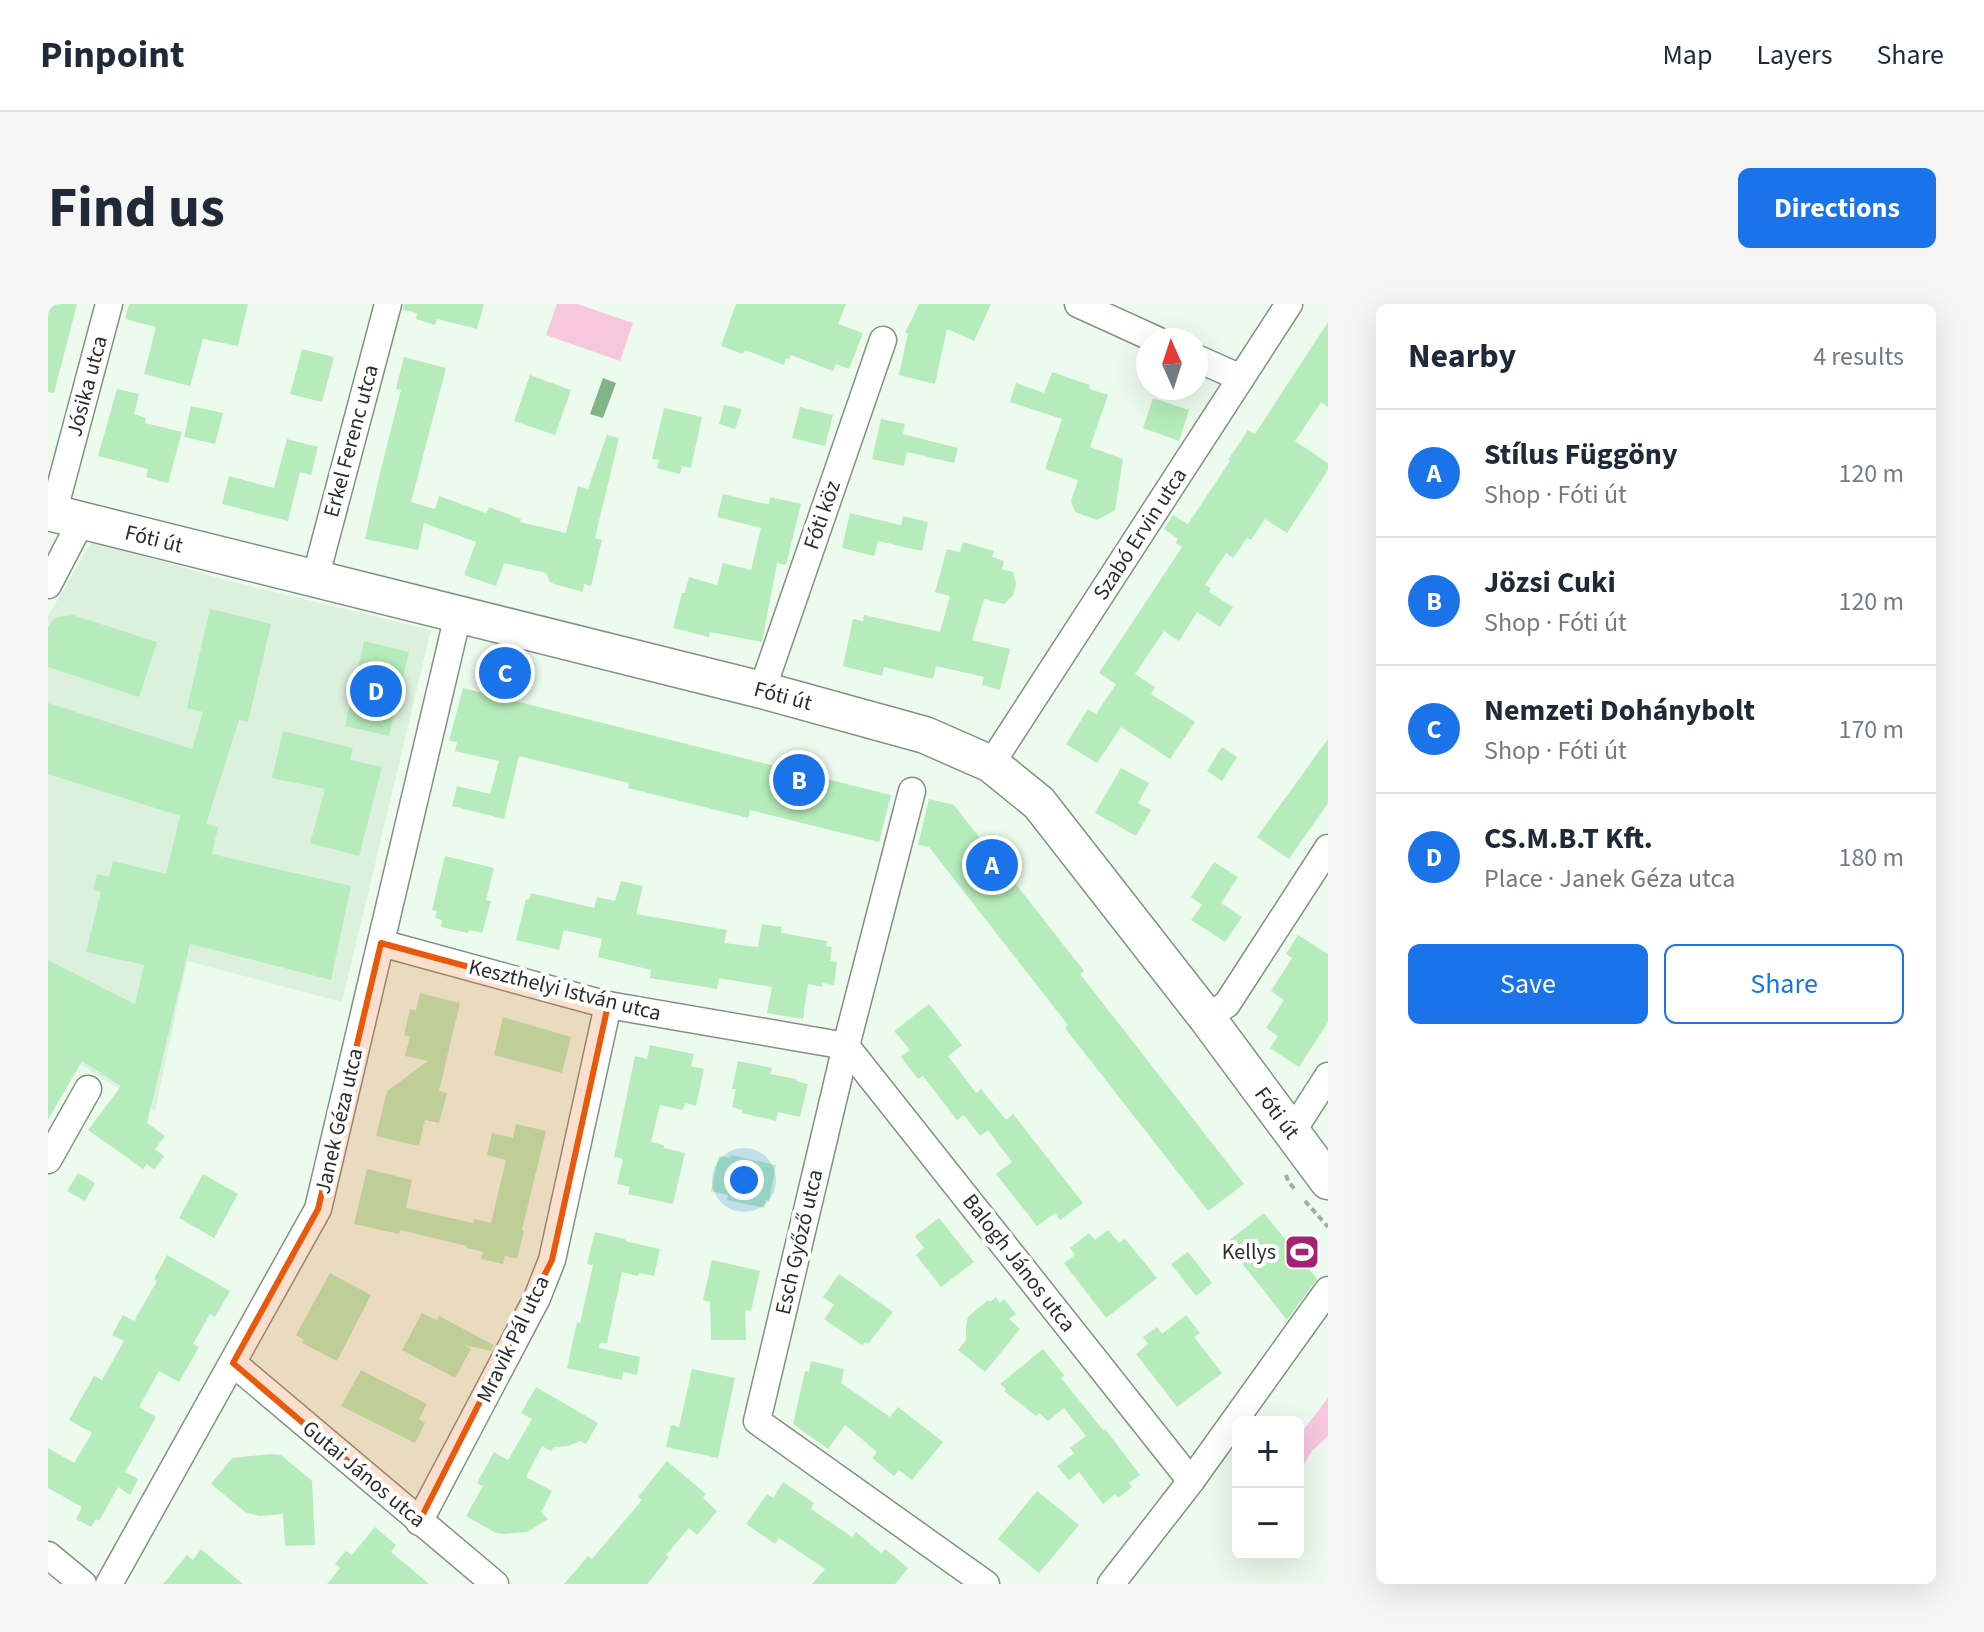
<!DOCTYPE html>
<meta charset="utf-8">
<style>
body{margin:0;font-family:"Source Sans 3",sans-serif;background:#f6f6f7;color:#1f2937}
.controls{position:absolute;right:24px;bottom:24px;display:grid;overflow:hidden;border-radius:12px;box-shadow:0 8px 32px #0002}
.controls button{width:72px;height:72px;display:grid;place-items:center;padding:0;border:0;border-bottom:2px solid #e0e1e3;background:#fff;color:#1f2937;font:40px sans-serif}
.compass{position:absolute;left:1088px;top:24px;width:72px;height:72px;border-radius:50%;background:#fff;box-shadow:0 8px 32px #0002;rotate:357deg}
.you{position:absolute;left:696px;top:876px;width:28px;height:28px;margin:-20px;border:6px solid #fff;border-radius:50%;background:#1a73e8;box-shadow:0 0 0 12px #1a73e833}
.badge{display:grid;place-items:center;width:52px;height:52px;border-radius:50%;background:#1a73e8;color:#fff;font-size:26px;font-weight:700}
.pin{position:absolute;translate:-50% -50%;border:4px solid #fff;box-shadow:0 2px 8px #0006}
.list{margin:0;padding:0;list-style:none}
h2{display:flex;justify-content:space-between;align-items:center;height:104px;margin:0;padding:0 32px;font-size:34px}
h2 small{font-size:26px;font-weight:400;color:#747a83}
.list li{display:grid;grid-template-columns:52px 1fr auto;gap:24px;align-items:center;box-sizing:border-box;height:128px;padding:0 32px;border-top:2px solid #e0e1e3}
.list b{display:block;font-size:30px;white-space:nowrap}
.list p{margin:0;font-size:26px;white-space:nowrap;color:#747a83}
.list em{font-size:26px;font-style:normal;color:#747a83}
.actions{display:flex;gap:16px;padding:24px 32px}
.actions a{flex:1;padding:18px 0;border:2px solid #1a73e8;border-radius:12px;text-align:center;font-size:28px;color:#1a73e8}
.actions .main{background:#1a73e8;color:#fff}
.map{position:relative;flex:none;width:1280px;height:1280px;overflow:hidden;border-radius:12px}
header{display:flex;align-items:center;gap:48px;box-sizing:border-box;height:112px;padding:0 40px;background:#fff;border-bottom:2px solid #e0e1e3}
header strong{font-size:38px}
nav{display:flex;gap:44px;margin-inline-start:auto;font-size:28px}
.intro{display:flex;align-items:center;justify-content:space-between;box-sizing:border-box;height:192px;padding:0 48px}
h1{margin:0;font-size:56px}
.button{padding:20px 36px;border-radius:12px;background:#1a73e8;color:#fff;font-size:28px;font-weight:700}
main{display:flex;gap:48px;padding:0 48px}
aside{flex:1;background:#fff;border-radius:12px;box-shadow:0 8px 32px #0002}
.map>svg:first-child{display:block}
.built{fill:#dcf1dd}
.green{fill:#f7c7de}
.water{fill:#81b486}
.building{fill:#b6ecbb}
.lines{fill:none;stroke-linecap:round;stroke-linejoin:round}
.street-casing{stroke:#839184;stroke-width:29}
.secondary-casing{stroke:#839184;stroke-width:39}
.path{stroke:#a1aca2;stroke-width:4;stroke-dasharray:6 4;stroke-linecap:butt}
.street{stroke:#fff;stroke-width:26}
.secondary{stroke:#fff;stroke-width:36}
.marked{fill:#e8590c;fill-opacity:0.2;stroke:#e8590c;stroke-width:6;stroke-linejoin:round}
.labels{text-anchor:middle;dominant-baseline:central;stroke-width:8;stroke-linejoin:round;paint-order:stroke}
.street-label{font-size:22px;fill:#2a2f2a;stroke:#fff}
.poi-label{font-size:22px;fill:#2a2f2a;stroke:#fff;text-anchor:end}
</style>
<header>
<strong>Pinpoint</strong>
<nav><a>Map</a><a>Layers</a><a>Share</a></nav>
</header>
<div class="intro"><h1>Find us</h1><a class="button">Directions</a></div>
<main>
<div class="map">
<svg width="1280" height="1280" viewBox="0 0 1280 1280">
<rect width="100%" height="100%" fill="#ecfbed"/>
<polygon class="built" points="44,237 181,277 383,326 294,698 139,657 107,807 0,740 0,312"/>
<g class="green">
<polygon points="509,0 529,0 585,19 572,57 498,31"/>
<polygon points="1280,1094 1280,1132 1263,1148 1250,1171 1250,1133"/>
</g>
<polygon class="water" points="555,74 568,79 555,114 542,110"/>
<g class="building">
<polygon points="0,0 29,0 6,89 0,88"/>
<polygon points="81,0 200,0 190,42 155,35 142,82 96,70 108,23 77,15"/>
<polygon points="356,0 436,0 429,25 389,15 387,21 368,15 369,9 355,6"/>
<polygon points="688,0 798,0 790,20 815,29 801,65 788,60 785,67 743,51 741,55 738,54 736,61 697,46 695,50 673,42"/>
<polygon points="871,0 943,0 926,37 899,25 887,80 851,71 860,29 857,29"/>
<polygon points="1280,18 1280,103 1273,98 1247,137 1280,159 1280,166 1239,229 1217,215 1203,236 1199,234 1185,254 1178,249 1157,281 1163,284 1161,288 1185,303 1172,323 1149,308 1131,337 1116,327 1087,370 1107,383 1103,390 1147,418 1122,455 1073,423 1049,459 1018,440 1040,405 1048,410 1068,380 1051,369 1134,243 1128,239 1130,235 1116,225 1125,211 1140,220 1182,157 1180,156 1200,126 1207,130"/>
<polygon points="254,45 286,53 274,98 242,90"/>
<polygon points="356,53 398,64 363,198 387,205 391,192 438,209 441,203 473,215 472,218 518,229 530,182 540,185 559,131 571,134 547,234 554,236 543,282 536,280 535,288 506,280 502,278 498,269 456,259 448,282 416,271 428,238 376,219 370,246 317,235 331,173 353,86 348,85"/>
<polygon points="1004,68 1042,81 1041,85 1060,91 1042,143 1075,155 1067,206 1049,216 1027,208 1023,197 1030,176 997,165 1014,115 962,98 968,79 996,89"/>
<polygon points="482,71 523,86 507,131 466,117"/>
<polygon points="69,85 91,90 86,110 98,114 97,119 134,128 120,179 98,173 100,165 50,152"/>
<polygon points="1105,94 1141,106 1131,137 1095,124"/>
<polygon points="676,101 694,105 687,125 671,120"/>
<polygon points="143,102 175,109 167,140 136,133"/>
<polygon points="752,103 785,111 777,142 744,134"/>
<polygon points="616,104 654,113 643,164 634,162 632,170 609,164 611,156 604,155"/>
<polygon points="833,115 857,120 855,130 910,144 906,159 859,148 856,162 824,155"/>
<polygon points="239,135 270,143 263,171 252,168 240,217 174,200 181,172 226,184"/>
<polygon points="675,190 713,199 721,200 722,193 753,200 738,261 729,259 714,338 662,328 661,333 625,324 634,289 637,289 641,273 669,281 675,259 703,266 713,224 669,213"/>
<polygon points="802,209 853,221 855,212 880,218 874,247 830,237 826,252 794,244"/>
<polygon points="915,238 946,247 944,253 956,257 954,265 965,268 968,280 965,291 956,300 936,295 924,336 962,345 952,386 934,381 936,373 888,362 885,375 836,363 834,372 795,362 805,315 815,317 816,311 892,328 902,292 887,288 899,245 912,248"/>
<polygon points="162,305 223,320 200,418 191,416 158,520 170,523 164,550 303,582 283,676 142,640 99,819 117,832 107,845 116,852 106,866 99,860 95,865 40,826 73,782 34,757 0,816 0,656 87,700 96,661 38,648 53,588 45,586 49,570 61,573 65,557 118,570 132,512 0,470 0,399 144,445 155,408 139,404"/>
<polygon points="25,311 109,338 91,393 0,363 0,323 4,317 10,313"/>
<polygon points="316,337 361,348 341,432 297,422"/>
<polygon points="415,384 843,491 831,538 702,506 700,514 580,484 581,479 471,452 456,515 404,502 409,482 442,490 451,457 407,447 409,438 401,437"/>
<polygon points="235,427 305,444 302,456 334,463 311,552 262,539 277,485 224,474"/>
<polygon points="1280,435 1280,499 1241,555 1209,533"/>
<polygon points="1174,443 1189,453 1174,477 1159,467"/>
<polygon points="1073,464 1101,479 1090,499 1103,506 1088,532 1047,509"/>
<polygon points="881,495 906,501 1036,667 1032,670 1196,880 1160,907 1017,724 1020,721 881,543 870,541"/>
<polygon points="397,552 446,564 438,596 443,597 434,629 421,626 420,629 393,623 394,616 387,614 389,607 384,606"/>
<polygon points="1166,558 1190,573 1173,599 1194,613 1177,638 1143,616 1154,601 1143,593"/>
<polygon points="573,577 595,582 588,610 679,626 676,639 710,643 714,620 734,623 733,629 779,637 778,642 784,643 782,657 789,658 786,681 774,679 774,683 760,680 755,715 719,709 724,683 671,674 669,685 602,674 603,666 550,653 554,635 516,626 511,646 468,636 478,595 481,596 483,589 546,604 549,593 567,597"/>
<polygon points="1250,631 1280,650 1280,718 1251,763 1222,744 1230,732 1218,724 1236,696 1223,687 1244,654 1238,650"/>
<polygon points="372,689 412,699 391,787 399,789 391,819 377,816 371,842 328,832 339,787 380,757 357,752 362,733 356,731 362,705 368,706"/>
<polygon points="881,700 914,741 900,752 928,789 933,785 958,816 965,810 1035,899 1012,916 1007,909 989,922 948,870 964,858 940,826 932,832 916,811 909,816 875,772 870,775 853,753 862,746 846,727"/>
<polygon points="455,713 523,733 514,769 446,751"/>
<polygon points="602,741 646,750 643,762 656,765 648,802 637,799 635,806 612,801 603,838 616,841 616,844 637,849 625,900 580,890 582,883 569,880 575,855 566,853 587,752 599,755"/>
<polygon points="690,757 724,764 722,770 748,775 748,777 760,780 752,813 730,808 728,817 694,809 694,806 684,803 688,785 684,785"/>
<polygon points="468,820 498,827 474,926 476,927 469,955 457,952 455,960 433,955 435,948 419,944 419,942 352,926 351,930 306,920 319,865 364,876 358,904 425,919 426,915 443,919 458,856 439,851 444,829 465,834"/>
<polygon points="683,851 728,861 721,897 718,896 716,904 679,896 680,891 663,887 671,852 682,854"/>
<polygon points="30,869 47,879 37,897 19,887"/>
<polygon points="155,870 190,890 166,934 131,914"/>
<polygon points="1216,909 1269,975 1239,1016 1178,939"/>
<polygon points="891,914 926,958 893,983 868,951 876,944 867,932"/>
<polygon points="1060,926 1071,939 1077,935 1109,974 1058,1014 1016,959 1027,951 1022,944 1041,929 1047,936"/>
<polygon points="547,928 577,935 577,937 612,945 606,972 591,969 590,972 574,968 559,1039 552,1039 551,1044 592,1053 589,1071 575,1068 574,1076 519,1064 529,1018 532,1019 545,961 539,960"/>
<polygon points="1140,948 1164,979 1148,992 1123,960"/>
<polygon points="119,951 182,987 167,1013 162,1010 145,1040 151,1043 131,1078 111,1067 91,1103 108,1113 77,1168 90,1175 82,1191 70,1183 51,1217 48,1215 43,1223 28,1215 34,1203 0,1184 0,1144 26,1159 44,1129 21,1116 46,1072 54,1076 76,1037 64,1031 75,1011 86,1017 109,977 106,975"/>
<polygon points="664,956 712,967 703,1007 697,1006 698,1036 663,1036 662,998 655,996"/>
<polygon points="282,969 323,991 289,1057 254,1039 256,1036 248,1031"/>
<polygon points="791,970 845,1008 820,1040 817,1038 814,1041 776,1015 786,1001 775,993"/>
<polygon points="948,993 952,999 956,995 968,1010 961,1015 972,1025 937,1068 910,1046 918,1036 918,1021 920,1013 940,996 942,998"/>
<polygon points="374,1009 389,1016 391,1012 446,1041 443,1047 416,1041 423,1045 407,1074 354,1046"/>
<polygon points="1138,1011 1152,1029 1146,1033 1174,1069 1129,1103 1088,1050 1100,1040 1095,1033 1109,1023 1114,1030"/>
<polygon points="995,1045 1016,1071 1013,1074 1055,1126 1057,1125 1092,1171 1081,1179 1084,1183 1070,1194 1067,1190 1055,1200 1031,1168 1021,1176 1009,1162 1026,1149 1022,1144 1038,1132 1016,1104 1000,1117 991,1109 988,1112 956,1087 958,1085 952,1080"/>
<polygon points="763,1057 796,1065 793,1079 842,1113 850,1103 895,1138 864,1176 851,1166 846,1172 824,1154 829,1148 797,1121 780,1145 745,1120 757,1067 761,1068"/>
<polygon points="644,1065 687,1074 670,1154 618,1143 623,1121 631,1123"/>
<polygon points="313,1066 379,1100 371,1115 377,1119 367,1139 293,1102"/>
<polygon points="488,1083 550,1119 538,1140 532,1137 520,1142 506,1143 503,1147 494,1142 478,1173 504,1187 493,1208 500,1215 479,1228 455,1230 446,1228 418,1212 435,1182 429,1179 446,1148 460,1156 484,1115 473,1109"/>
<polygon points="223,1150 233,1151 264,1177 267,1241 237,1242 235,1210 212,1212 197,1208 163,1180 184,1154"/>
<polygon points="619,1157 658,1190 655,1194 669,1207 649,1231 641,1224 618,1251 621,1253 599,1280 516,1280 540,1252 544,1255 594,1196 590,1193"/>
<polygon points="735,1178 766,1199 763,1205 804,1233 808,1228 833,1249 837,1245 860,1264 847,1280 764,1280 777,1265 731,1234 727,1240 698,1220 719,1190 725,1194"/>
<polygon points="989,1187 1031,1221 991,1269 950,1235"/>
<polygon points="327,1223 348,1241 343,1248 381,1280 279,1280 292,1264 287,1260 298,1247 304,1251"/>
<polygon points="153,1245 195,1280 115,1280 139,1251 145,1256"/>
</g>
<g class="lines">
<defs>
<g id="street">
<polyline points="1030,0 1109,36"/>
<polyline points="1148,54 1193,74"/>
<polyline points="5,210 61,0"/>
<polyline points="267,275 340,0"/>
<polyline points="0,281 26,231 29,215"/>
<polyline points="714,386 835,36"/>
<polyline points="943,460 1241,0"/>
<polyline points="864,487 798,742 709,1117 938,1280"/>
<polyline points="333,639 560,701 798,742 1143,1177"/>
<polyline points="1159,714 1179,700 1280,544"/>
<polyline points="1244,828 1280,772"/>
<polyline points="0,856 40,785"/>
<polyline points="185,1059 447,1280"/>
<polyline points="371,1218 489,994 504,956 560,701"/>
<polyline points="0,1251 35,1280"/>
<polyline points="61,1280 270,905 410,311"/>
<polyline points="1063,1280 1143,1177 1280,986"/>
</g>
<polyline id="secondary" points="0,208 714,386 877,431 943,460 991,499 1159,714 1280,877"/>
</defs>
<use href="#street" class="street-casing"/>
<use href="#secondary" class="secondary-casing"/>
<g class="path">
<polyline points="1238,871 1240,877 1248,887"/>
<polyline points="1257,897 1280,923"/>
</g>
<use href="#street" class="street"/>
<use href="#secondary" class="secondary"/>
</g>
<path class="marked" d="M 333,639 L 560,701 L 504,956 L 371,1218 L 185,1059 L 270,905 Z"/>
<defs>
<symbol id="stadium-square" viewBox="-11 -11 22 22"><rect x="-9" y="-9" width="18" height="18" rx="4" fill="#a42271" stroke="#fff"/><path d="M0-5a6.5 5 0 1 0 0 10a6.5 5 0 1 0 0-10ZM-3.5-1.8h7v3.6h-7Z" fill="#fff"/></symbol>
</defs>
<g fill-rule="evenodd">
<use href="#stadium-square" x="1234" y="928" width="40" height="40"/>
</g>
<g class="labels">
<g class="street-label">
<text transform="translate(39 82) rotate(-75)">Jósika utca</text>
<text transform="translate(303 137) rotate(-75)">Erkel Ferenc utca</text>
<text transform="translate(774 211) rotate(-71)">Fóti köz</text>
<text transform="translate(1092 230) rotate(-57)">Szabó Ervin utca</text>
<text transform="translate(106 235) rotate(14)">Fóti út</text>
<text transform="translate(735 392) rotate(15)">Fóti út</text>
<text transform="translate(517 686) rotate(14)">Keszthelyi István utca</text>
<text transform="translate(1229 809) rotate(53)">Fóti út</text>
<text transform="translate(291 817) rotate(-77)">Janek Géza utca</text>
<text transform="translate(751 938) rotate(-77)">Esch Győző utca</text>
<text transform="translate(971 959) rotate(52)">Balogh János utca</text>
<text transform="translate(465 1035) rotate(-64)">Mravik Pál utca</text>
<text transform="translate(316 1170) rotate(40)">Gutai János utca</text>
</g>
<g class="poi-label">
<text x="1228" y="948">Kellys</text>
</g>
</g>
</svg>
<div class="controls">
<button>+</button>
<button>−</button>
</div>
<svg class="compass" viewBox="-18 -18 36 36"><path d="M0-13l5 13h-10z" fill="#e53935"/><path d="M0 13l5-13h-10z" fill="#747a83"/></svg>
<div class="you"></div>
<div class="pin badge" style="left:944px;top:561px">A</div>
<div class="pin badge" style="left:751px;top:476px">B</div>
<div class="pin badge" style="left:457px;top:369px">C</div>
<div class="pin badge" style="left:328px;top:387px">D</div>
</div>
<aside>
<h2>Nearby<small>4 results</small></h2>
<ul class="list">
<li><span class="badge">A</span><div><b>Stílus Függöny</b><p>Shop · Fóti út</p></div><em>120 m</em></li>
<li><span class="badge">B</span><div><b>Jözsi Cuki</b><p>Shop · Fóti út</p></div><em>120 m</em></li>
<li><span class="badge">C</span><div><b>Nemzeti Dohánybolt</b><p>Shop · Fóti út</p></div><em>170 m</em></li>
<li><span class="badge">D</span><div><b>CS.M.B.T Kft.</b><p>Place · Janek Géza utca</p></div><em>180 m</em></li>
</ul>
<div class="actions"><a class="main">Save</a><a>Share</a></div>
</aside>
</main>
